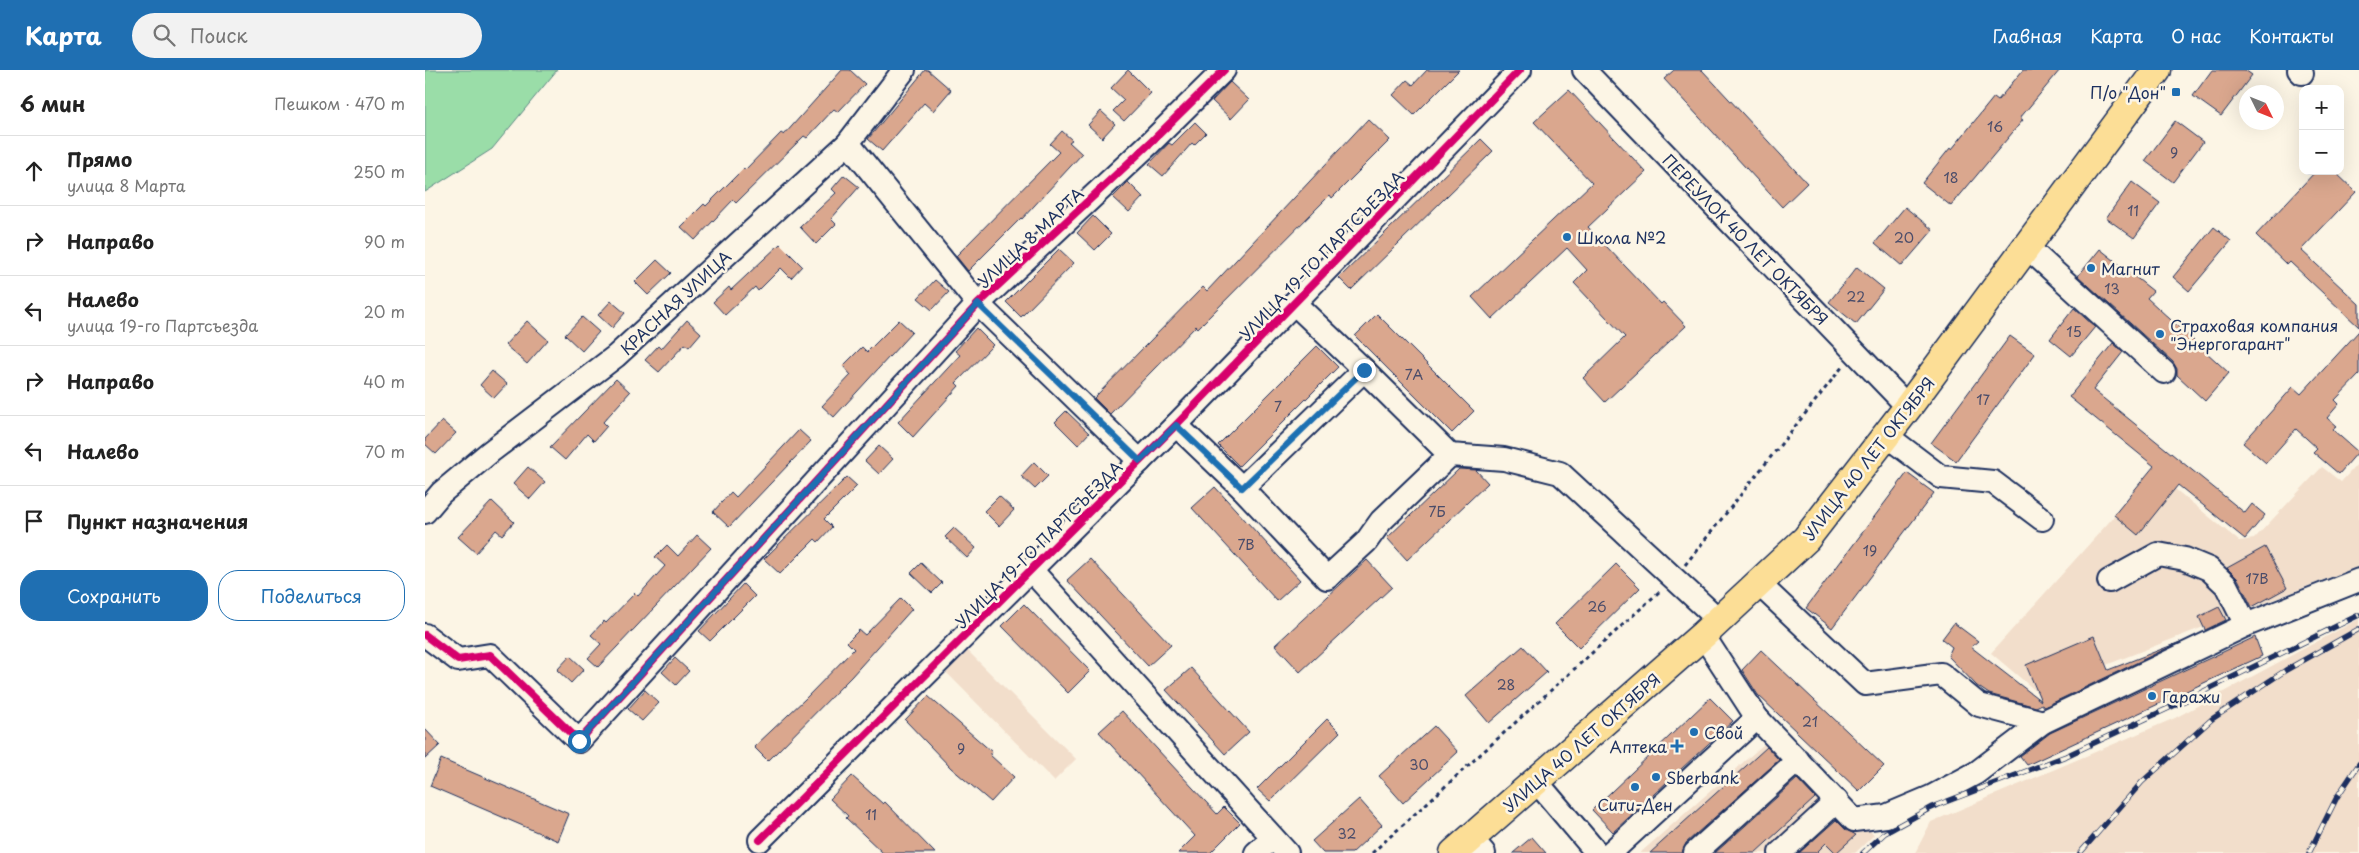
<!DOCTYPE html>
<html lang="ru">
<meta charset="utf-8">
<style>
body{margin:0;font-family:"Playpen Sans",sans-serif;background:#f2f2f2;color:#222}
.controls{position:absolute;right:15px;top:15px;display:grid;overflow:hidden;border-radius:10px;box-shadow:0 5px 20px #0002}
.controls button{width:45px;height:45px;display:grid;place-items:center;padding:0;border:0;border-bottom:1px solid #e0e0e0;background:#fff;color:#222;font:25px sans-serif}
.compass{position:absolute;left:1814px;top:15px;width:45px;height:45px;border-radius:50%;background:#fff;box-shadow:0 5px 20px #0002;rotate:133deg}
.stop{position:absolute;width:15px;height:15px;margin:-11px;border:4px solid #1f6fb2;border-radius:50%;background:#fff}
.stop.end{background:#1f6fb2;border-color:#fff;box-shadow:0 1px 5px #0008}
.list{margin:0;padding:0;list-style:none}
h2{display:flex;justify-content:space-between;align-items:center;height:65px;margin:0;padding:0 20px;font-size:21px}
h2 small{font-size:16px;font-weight:400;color:#767676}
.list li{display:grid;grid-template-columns:32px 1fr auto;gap:15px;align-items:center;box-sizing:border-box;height:70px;padding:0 20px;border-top:1px solid #e0e0e0}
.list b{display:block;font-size:19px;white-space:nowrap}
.list p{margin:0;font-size:16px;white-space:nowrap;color:#767676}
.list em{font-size:16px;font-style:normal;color:#767676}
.actions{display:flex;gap:10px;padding:15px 20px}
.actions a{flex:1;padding:11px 0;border:1px solid #1f6fb2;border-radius:20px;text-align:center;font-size:18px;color:#1f6fb2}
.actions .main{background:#1f6fb2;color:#fff}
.icon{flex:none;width:28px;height:28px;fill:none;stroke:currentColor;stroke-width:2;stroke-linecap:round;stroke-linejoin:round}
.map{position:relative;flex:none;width:1934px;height:783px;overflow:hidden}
header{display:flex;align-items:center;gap:30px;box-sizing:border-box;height:70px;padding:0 25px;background:#1f6fb2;color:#fff}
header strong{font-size:24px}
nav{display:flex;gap:28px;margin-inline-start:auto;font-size:18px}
.search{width:350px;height:45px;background:#f2f2f2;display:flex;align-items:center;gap:12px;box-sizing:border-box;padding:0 18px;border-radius:28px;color:#767676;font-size:19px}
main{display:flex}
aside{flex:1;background:#fff}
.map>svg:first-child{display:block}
.built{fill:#f2decb}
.green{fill:#9adda8;stroke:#5a8683}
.building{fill:#daa78e;stroke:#1b2f5e}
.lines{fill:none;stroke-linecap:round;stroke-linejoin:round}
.minor-casing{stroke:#1b2f5e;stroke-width:26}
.major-casing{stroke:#1b2f5e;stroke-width:31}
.path{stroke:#1b2f5e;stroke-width:3;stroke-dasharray:4 4;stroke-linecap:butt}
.minor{stroke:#fcf5e5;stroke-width:22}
.major{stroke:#fcde96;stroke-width:28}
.rail-casing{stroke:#1b2f5e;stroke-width:5.5}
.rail{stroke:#fcf5e5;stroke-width:4;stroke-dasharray:11;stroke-linecap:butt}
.cycleway-casing{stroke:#fcf5e5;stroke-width:11}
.cycleway{stroke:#d6006c;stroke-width:8}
.route{stroke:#1f6fb2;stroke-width:6}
.poi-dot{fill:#1f6fb2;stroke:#fcf5e5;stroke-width:2}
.labels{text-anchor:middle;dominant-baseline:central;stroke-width:5;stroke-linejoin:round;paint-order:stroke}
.number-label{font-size:14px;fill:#4b4d6a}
.poi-label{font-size:16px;fill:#1b2f5e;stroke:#fcf5e5;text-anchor:start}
.street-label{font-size:16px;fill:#1b2f5e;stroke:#fcf5e5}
</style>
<header>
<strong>Карта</strong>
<div class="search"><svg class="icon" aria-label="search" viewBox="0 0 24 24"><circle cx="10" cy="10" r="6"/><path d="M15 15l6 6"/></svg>Поиск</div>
<nav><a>Главная</a><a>Карта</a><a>О нас</a><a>Контакты</a></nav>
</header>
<main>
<aside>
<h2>6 мин<small>Пешком · 470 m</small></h2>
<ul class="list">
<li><svg class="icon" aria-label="ahead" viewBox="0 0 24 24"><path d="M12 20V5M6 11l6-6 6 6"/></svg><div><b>Прямо</b><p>улица 8 Марта</p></div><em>250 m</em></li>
<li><svg class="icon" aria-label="right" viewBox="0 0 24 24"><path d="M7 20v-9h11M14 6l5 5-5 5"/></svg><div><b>Направо</b></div><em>90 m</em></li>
<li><svg class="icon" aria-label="left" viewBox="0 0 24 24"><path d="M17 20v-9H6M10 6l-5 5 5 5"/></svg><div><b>Налево</b><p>улица 19-го Партсъезда</p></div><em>20 m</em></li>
<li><svg class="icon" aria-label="right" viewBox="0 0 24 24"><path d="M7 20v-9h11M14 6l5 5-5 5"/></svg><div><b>Направо</b></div><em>40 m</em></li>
<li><svg class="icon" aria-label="left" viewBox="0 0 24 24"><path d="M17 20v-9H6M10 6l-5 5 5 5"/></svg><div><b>Налево</b></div><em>70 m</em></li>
<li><svg class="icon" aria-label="arrive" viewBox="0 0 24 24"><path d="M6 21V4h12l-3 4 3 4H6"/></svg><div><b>Пункт назначения</b></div></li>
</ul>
<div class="actions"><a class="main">Сохранить</a><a>Поделиться</a></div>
</aside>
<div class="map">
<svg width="1934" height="783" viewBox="0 0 1934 783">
<rect width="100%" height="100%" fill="#fcf5e5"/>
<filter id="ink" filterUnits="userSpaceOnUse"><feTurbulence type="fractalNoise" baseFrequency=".02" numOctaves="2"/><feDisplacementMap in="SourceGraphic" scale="10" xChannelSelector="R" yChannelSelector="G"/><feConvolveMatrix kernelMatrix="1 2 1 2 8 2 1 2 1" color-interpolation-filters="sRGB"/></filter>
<g filter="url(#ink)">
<g class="built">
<polygon points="1934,392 1934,496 1612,622 1566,583 1729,402 1814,471 1829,469 1897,397 1916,412"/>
<polygon points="1934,549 1934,783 1490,783 1506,752 1750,648"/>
<polygon points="541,579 651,689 629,711 519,600"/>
<polygon points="1355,660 1449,765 1430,783 1215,783"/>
</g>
<polygon class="green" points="0,0 132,0 67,79 0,122"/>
<g class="building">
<polygon points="417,0 425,0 440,14 413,42 409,39 382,68 379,66 311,133 308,130 270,170 256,157 279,134 281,136 319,98 320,100 356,63 359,65"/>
<polygon points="500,0 503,0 526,20 508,41 499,33 457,81 443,69"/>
<polygon points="703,0 726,23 699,51 688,41 699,30 686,18"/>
<polygon points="1002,0 1034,0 989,45 968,25 982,10 988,15"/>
<polygon points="1249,0 1277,0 1382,113 1357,137 1239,9"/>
<polygon points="1598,0 1635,0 1595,48 1598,50 1526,136 1497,113 1525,78 1527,79 1569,27 1573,30"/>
<polygon points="1787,0 1820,0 1827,5 1796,46 1768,26"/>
<polygon points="805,12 824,30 806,49 787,31"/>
<polygon points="1144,20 1221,102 1163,157 1236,234 1238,232 1261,256 1180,332 1158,308 1200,267 1149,213 1162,200 1142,178 1067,249 1047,227 1167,113 1109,52"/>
<polygon points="676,41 690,54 677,68 663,55"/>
<polygon points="943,49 965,70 907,128 905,125 773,258 771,256 685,344 669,328 778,217 782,221"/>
<polygon points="1750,51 1778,72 1748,112 1720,91"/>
<polygon points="770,52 781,63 769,75 767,73 738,106 724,94 744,73 747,75"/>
<polygon points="637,61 647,70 644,72 657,84 597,149 596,148 543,201 531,186 634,82 625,74"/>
<polygon points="1056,69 1068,81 926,220 914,208"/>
<polygon points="1891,101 1909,101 1931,122 1876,180 1934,234 1934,257 1865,192 1862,195 1831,165"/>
<polygon points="419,105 434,117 406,149 411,154 391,174 375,157 411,123 407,119"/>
<polygon points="703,112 718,127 704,142 688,127"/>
<polygon points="1707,112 1735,133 1709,168 1681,148"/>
<polygon points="1480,137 1508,160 1477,196 1450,173"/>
<polygon points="668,146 686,164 670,180 652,163"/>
<polygon points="1789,157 1806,171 1764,221 1748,207"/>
<polygon points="355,174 377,196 366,208 356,198 333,221 330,217 300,245 288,232 304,217 306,220"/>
<polygon points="634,179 649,193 596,247 581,232"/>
<polygon points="1675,179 1728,221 1722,228 1804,303 1780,331 1752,305 1752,299 1748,292 1653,206"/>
<polygon points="232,190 246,203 223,225 210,212"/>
<polygon points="1432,197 1459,219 1431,254 1404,232"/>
<polygon points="510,210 524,222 507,240 493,228"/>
<polygon points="186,231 200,243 187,258 173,245"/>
<polygon points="1649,238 1670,257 1646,286 1625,269"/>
<polygon points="952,244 1049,341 1027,363 930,266"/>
<polygon points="157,247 174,262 157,281 140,265"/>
<polygon points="262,250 276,263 264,277 260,274 234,302 220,290 233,276 236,279"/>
<polygon points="474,250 487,262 409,347 397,336 426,305 418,296 437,277 442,282"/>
<polygon points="102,251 123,270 102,294 80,275"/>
<polygon points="551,258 568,275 531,313 534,316 488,367 473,352 535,285 530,281"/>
<polygon points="1934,261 1934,305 1910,330 1914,334 1902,348 1911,356 1908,360 1933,382 1914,404 1888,382 1892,378 1871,359 1841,393 1818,373 1868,317 1876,324"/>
<polygon points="1585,266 1610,284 1531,391 1506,373"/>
<polygon points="1688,273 1698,282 1668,320 1820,443 1827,434 1840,445 1820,469 1753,415 1713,465 1689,445 1729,396 1644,327"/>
<polygon points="892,276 913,297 814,396 793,375"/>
<polygon points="67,301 82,314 69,328 55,315"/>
<polygon points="191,309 205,322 178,352 182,356 169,371 162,364 140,390 125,377"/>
<polygon points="641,341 664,363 653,375 630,352"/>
<polygon points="17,351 31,363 11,384 0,374 0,369"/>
<polygon points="374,360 386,371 304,457 288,442 306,422 311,427"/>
<polygon points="454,376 468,389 454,404 440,391"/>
<polygon points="609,392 623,406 610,419 596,406"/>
<polygon points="103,397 120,412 105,429 88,414"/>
<polygon points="1034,399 1051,400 1063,413 982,490 962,468"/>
<polygon points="1482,403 1509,423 1407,558 1381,538"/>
<polygon points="422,407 432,416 399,449 407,457 393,472 390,469 355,504 339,489"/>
<polygon points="790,417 875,510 852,531 767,438"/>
<polygon points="574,426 589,440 574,456 559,441"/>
<polygon points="67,431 89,452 77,465 71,460 51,483 33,467"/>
<polygon points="529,458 551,478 542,488 520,467"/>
<polygon points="272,465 286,478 173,597 163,588 176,574 166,565 179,551 181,553 210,523 213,526 240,496 230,487 242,475 253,486"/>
<polygon points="1840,477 1862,518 1827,537 1813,509 1802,498"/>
<polygon points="665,489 746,575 723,596 642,510"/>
<polygon points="942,490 967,517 875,602 850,575"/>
<polygon points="496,493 517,513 507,523 486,503"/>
<polygon points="1191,494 1215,518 1154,578 1130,554"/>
<polygon points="318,514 330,526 285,571 274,561"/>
<polygon points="476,528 487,539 426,607 343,691 329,677 380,629 429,579 422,572 434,560 440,565"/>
<polygon points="599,534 665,601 643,623 577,556"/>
<polygon points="1794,537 1801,550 1780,560 1774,547"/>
<polygon points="1529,553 1553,571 1546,577 1616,631 1601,595 1669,566 1683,600 1755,572 1619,637 1617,634 1611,637 1564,624 1552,616 1523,586 1527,577 1517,569"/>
<polygon points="1830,567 1837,586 1602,695 1595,686 1625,663"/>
<polygon points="1098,576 1122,602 1064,653 1041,626"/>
<polygon points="1336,580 1459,696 1434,721 1333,625 1317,600"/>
<polygon points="145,586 159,599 146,613 132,600"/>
<polygon points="250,588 264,601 251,615 237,602"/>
<polygon points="766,598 824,662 800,684 741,620"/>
<polygon points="220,620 234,633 217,651 203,639"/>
<polygon points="503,626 567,682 565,685 589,707 566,732 526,698 480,650"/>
<polygon points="1285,628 1308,651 1188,762 1167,740"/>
<polygon points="697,641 792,744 799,737 815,753 785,783 753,783 770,766 674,662"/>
<polygon points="902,649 915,662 845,731 832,719"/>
<polygon points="1009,656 1033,682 978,733 954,706"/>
<polygon points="0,659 15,675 0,689"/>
<polygon points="1342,677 1354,690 1261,773 1257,783 1225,783"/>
<polygon points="16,689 144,744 133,771 5,716"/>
<polygon points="427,706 458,734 460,732 510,783 458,783 421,748 423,746 405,729"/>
<polygon points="1372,709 1390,728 1330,783 1290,783"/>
<polygon points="934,729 957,755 927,783 898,783 887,771"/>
<polygon points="1411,750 1420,759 1431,765 1411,783 1401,773 1391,783 1374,783"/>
<polygon points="1107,767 1121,783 1088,783"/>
</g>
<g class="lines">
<defs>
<g id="minor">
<polyline points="1159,0 1483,337"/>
<polyline points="1874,0 1877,3"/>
<polyline points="423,73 553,234 715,391"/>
<polyline points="1602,177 1739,302"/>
<polyline points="869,233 939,300"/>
<polyline points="751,355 817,418"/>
<polyline points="1462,366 1516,407 1568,412 1617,449"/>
<polyline points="1025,385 956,451 941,472 902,508 817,418 939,300 1025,385 1079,389 1135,403 1294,550"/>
<polyline points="0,442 16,423 65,382 191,286 423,73 479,0"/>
<polyline points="607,501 862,783"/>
<polyline points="1684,511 1733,484 1760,489 1784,499 1801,515 1821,555"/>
<polyline points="1333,513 1440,614 1516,604 1554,635 1618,652"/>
<polyline points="0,565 33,590 65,585 154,671 553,234 725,73 799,0"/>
<polyline points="1278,565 1332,648 1429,750 1461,746 1506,727 1551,703 1618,652 1821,555 1934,510"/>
<polyline points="1111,711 1172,783"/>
<polyline points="1046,768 1059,783"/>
<polyline points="335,770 751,355 1095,0"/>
<polyline points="831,783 848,768"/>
<polyline points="1185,783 1332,648"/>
<polyline points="1270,783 1373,690"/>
<polyline points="1355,783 1412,731"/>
</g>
<polyline id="major" points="1029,783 1278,565 1381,469 1483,337 1732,0"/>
</defs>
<use href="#minor" class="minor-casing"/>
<use href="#major" class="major-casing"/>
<g class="path">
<polyline points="1260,495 1418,296"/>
<polyline points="947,783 1235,521"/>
</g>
<use href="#minor" class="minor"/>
<use href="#major" class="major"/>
<defs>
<g id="rail">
<polyline points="1438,783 1460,763 1507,737 1641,686 1761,630 1934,545"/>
<polyline points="1655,783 1717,712 1787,649 1861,600 1934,559"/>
<polyline points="1884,783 1912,727 1934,694"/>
</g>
</defs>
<use href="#rail" class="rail-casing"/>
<use href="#rail" class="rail"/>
<defs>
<g id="cycleway">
<polyline points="0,565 33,590 65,585 154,671 553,234 725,73 799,0"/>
<polyline points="335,770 751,355 1095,0"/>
</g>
</defs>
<use href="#cycleway" class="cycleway-casing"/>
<use href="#cycleway" class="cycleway"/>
</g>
</g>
<g class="lines" filter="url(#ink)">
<polyline class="route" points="154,671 553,234 715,391 751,355 817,418 939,300"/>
</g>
<g class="poi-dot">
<rect x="1746" y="17" width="10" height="10" rx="2.5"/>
<circle cx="1142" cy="167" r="5"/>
<circle cx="1666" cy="198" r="5"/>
<circle cx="1735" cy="264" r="5"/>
<circle cx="1727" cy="626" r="5"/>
<circle cx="1269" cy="662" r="5"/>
<path d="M1249.5 668.5h5v5h5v5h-5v5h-5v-5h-5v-5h5z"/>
<circle cx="1231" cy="707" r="5"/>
<circle cx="1210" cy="717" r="5"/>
</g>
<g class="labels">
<g class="number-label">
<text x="1570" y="56">16</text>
<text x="1749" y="82">9</text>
<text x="1526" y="107">18</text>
<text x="1708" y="140">11</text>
<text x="1479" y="167">20</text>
<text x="1687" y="218">13</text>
<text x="1431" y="226">22</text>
<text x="1649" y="261">15</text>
<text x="989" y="304">7А</text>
<text x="1558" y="329">17</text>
<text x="853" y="336">7</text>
<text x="1012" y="441">7Б</text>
<text x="821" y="474">7В</text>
<text x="1445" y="480">19</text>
<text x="1832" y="508">17В</text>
<text x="1172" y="536">26</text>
<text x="1081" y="614">28</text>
<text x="1385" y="651">21</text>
<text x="536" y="678">9</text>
<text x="994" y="694">30</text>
<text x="446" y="744">11</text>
<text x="922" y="763">32</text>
</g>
<g class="poi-label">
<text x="1741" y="22" text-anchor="end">П/о "Дон"</text>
<text x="1152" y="167">Школа №2</text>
<text x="1676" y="198">Магнит</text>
<text x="1745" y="255">Страховая компания<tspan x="1745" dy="18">"Энергогарант"</tspan></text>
<text x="1737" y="626">Гаражи</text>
<text x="1279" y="662">Свой</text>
<text x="1242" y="676" text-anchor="end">Аптека</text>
<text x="1241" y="707">Sberbank</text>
<text x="1210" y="734" text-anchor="middle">Сити-Ден</text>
</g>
<g class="street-label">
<text transform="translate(605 167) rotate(-43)">УЛИЦА 8 МАРТА</text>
<text transform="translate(1321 169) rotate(46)">ПЕРЕУЛОК 40 ЛЕТ ОКТЯБРЯ</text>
<text transform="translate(896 185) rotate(-46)">УЛИЦА 19-ГО ПАРТСЪЕЗДА</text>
<text transform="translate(250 232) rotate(-43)">КРАСНАЯ УЛИЦА</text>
<text transform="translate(1443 388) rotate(-52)">УЛИЦА 40 ЛЕТ ОКТЯБРЯ</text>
<text transform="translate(613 474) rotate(-45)">УЛИЦА 19-ГО ПАРТСЪЕЗДА</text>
<text transform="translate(1156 672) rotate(-41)">УЛИЦА 40 ЛЕТ ОКТЯБРЯ</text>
</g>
</g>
</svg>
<div class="controls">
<button>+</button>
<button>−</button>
</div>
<svg class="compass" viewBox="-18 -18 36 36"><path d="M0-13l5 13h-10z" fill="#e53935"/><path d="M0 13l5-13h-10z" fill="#767676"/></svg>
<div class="stop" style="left:154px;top:671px"></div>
<div class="stop end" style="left:939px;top:300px"></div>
</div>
</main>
